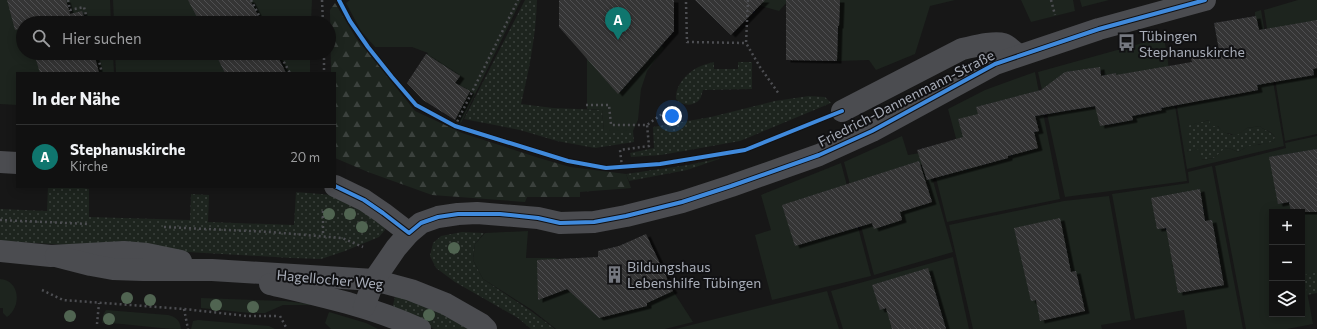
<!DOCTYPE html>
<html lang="de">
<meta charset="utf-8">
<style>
body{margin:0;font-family:Commissioner,sans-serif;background:#1e1f1f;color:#f1f3f6}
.controls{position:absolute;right:12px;bottom:12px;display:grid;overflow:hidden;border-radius:0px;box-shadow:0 2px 10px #0003}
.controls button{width:36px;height:36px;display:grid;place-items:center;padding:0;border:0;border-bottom:1px solid #303131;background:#111;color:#f1f3f6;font:20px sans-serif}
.you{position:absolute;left:672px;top:116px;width:14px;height:14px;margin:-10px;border:3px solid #fff;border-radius:50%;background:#1a73e8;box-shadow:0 0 0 6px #1a73e833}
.badge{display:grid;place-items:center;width:26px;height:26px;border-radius:50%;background:#0f766e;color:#fff;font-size:13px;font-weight:700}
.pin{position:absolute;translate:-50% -33px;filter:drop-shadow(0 1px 2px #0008)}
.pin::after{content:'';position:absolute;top:21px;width:14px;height:12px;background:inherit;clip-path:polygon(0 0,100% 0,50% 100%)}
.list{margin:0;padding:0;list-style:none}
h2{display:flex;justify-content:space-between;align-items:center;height:52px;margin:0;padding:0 16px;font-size:17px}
h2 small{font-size:13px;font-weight:400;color:#9c9d9f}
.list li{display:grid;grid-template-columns:26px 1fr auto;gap:12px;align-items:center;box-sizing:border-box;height:64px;padding:0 16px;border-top:1px solid #303131}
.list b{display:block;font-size:15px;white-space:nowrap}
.list p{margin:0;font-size:13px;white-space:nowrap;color:#9c9d9f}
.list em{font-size:13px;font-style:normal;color:#9c9d9f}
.icon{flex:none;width:22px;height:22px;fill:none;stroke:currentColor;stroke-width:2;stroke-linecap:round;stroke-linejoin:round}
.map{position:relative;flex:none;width:1317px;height:329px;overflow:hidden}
.search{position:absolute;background:#111;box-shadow:0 2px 10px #0003;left:16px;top:16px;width:320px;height:44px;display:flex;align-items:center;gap:10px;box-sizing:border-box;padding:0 14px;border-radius:22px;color:#9c9d9f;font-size:15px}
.panel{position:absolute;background:#111;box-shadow:0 2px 10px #0003;left:16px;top:72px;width:320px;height:116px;border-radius:0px}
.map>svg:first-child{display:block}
.grass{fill:url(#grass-dots)}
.forest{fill:url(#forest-firs)}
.garden{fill:#1d241e;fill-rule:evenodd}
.building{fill:url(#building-back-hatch);filter:url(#shadow)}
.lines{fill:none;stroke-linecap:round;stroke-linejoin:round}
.path{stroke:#4d4e52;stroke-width:2.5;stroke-dasharray:2 3;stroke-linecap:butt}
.minor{stroke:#4b4c50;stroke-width:22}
.cycleway-casing{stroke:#111113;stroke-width:6}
.cycleway{stroke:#408adc;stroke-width:4}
.tree{fill:#506451}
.labels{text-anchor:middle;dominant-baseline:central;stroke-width:4;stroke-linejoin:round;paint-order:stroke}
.poi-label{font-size:14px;fill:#a8adb8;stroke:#111113;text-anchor:start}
.street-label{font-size:14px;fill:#a8adb8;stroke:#111113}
</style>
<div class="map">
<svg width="1317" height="329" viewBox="0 0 1317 329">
<defs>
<pattern id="grass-dots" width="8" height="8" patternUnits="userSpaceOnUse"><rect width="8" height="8" fill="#1d241e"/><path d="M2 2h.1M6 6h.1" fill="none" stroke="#3b413d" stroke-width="1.8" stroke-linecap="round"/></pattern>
<pattern id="forest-firs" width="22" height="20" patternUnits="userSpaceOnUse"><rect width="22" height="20" fill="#1d241e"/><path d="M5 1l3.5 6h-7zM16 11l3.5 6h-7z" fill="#3b413d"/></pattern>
<pattern id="building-back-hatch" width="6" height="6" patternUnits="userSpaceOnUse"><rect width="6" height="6" fill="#353536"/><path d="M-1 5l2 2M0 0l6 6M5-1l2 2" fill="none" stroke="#4f5051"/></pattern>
<filter id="shadow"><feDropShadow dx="4.5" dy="2.5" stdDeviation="0" flood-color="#0009"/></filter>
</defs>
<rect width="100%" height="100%" fill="#171717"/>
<g class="grass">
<path d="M 525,0 L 539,0 L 537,0 C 536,36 529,70 521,104 L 553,108 L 602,110 L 604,131 L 633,131 L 634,142 L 595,148 L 557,141 L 520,130 L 464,119 Z"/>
<path d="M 714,62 L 714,69 L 738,69 L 738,62 L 752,62 L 752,89 L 703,90 C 702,93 701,97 700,99 C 694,107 682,106 676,99 C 675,85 688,71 701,66 C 705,64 710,63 714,62 Z"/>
<polygon points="809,96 825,97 831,103 740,141 661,155 631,157 630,153 654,148 653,127 711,117 775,101"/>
<path d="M 1210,120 C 1218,126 1221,131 1231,135 L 1247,128 L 1260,126 C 1265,131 1271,131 1275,137 L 1274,141 L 1267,144 L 1259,144 L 1254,147 L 1245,148 L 1238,152 L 1229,148 L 1225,149 L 1214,158 L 1201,160 L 1188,152 L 1187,149 L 1187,125 Z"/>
<polygon points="722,158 687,170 629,181 626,174 688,165"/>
<polygon points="48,187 75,187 89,189 89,217 190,220 191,194 209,195 208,222 294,225 296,192 333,195 385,220 385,230 379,237 345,251 321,259 292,258 0,241 0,209 47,211"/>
<polygon points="462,232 484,233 475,244 473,260 483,279 531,311 555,329 531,329 518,318 455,282 436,268 430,256 433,243 441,236"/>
<polygon points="1317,270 1317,293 1307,295 1303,273"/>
<polygon points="408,294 470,329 434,329 397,312 393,305 395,297"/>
</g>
<polygon class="forest" points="335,3 356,38 415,111 462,133 539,158 570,167 626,174 631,188 580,192 580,197 527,197 525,202 432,195 368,172 335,158 335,73 331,73 330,10"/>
<g class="garden">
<polygon points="0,0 110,0 111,23 23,23 23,53 113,53 114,73 17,73 17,105 0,104"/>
<polygon points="113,0 312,0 311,23 114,23"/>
<polygon points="350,0 521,0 461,123 425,98 409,83 428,53 412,47 375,47 361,31 346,3"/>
<polygon points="753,0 789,0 779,11 754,4"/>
<polygon points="840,0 955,0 930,6 915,54 876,70 869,60 837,61 838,26 839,26"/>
<polygon points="1021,0 1073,0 1075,11 1031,22"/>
<polygon points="1080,0 1109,0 1082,7"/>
<polygon points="1298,0 1317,0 1317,134 1285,141 1264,10"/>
<path d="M 1261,10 L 1284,146 L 1187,169 L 1172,76 L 1203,96 L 1255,17 L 1255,12 ZM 1209,120 L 1211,126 L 1218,126 L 1221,130 L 1226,133 L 1237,135 L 1247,128 L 1260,126 L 1262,128 C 1267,131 1271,131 1275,137 L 1274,141 C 1268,144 1256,145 1250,146 C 1245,147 1242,150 1238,152 L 1229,148 L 1224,149 L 1214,158 L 1202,160 L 1199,149 L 1188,152 L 1187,149 L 1187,126 Z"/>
<polygon points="1164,37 1187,181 1065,197 1038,72"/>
<polygon points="659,44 664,48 647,71 641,89 638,120 633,131 604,131 602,110 587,109 587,56"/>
<polygon points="115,53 310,53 310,73 116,73"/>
<polygon points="1035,72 1060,199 947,222 929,150 957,142 948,109 985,90"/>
<polygon points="902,136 908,155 925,152 953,252 874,275 844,162"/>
<path d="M 1317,136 L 1317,272 L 1304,275 L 1313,324 L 1287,329 L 1246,329 L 1215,166 L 1286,148 L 1285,143 ZM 1272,212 L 1302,212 L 1302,314 L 1272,314 Z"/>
<polygon points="841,163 871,276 772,300 755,235 771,230 761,195"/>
<polygon points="1212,166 1243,329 1187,329 1184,310 1135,319 1112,194 1189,183 1188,172"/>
<polygon points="1109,196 1131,320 1101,325 1102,329 973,329 949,225 1064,201"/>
<polygon points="528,231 526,258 555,258 673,291 693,322 665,329 556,329 532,310 483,279 473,260 475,244 485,233"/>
<polygon points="953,257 969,329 843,329 831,291"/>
<path d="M 0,279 C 20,280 22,307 7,317 L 3,313 L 3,308 L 0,308 Z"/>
<polygon points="827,291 839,329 675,329"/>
<polygon points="201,298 285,301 310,304 310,305 283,305 265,313 250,313 201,308"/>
<path d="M 106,310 L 168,315 C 176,317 180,320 181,329 C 154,329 129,323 102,323 L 103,315 Z"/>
<polygon points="329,312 366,323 378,329 331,329 325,323"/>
<polygon points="198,320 269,326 275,329 191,329 193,321"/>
</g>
<g class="building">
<polygon points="7,0 66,0 70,14 82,11 86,23 23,23 23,28 15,30"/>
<polygon points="188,0 250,0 262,23 200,23"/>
<polygon points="559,0 674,0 674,31 618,94 559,27"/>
<polygon points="695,0 765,0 731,35"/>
<polygon points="786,0 840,0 839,26 838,26 837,61 786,60"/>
<polygon points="1256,16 1259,30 1317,20 1317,68 1313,69 1314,75 1257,85 1258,90 1161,108 1162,110 1132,116 1133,120 1100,126 1095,106 1035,116 1039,131 1034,132 1038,148 1008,156 1008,158 927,180 917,150 963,137 958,119 978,114 976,107 1041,90 1065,72 1100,67 1101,76 1116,73 1116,75 1192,62 1190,55 1219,50 1214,23"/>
<polygon points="34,53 94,53 99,73 40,73"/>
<polygon points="215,53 276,53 286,73 225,73"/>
<polygon points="426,54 460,76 455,83 470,91 455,120 423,100 407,83"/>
<polygon points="1317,149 1317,212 1291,212 1289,202 1278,204 1269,157"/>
<polygon points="919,161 932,202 900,212 902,220 874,229 872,223 795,246 782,205"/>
<polygon points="1200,189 1205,221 1212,220 1224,285 1178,293 1166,228 1157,229 1151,198"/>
<polygon points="1060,218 1071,272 1076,271 1085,311 1040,321 1036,300 1031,301 1014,228"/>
<polygon points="646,234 673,291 647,303 647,306 599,318 567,289 538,300 537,260 598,257 598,251 619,246"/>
<polygon points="928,268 946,329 892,329 886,308 880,310 872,285"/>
</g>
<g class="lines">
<g class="path">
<polyline points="68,0 70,10 84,7 88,23"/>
<polyline points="251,0 263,23"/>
<polyline points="322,0 323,23"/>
<polyline points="748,0 746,43 760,67 779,94"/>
<polyline points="1051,0 1055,15"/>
<polyline points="686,2 687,42 746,43"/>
<polyline points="97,53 102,73"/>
<polyline points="279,53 290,73"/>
<polyline points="324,53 324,73"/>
<polyline points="586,105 609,105 611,125 647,125 662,114"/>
<polyline points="455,126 518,0"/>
<polyline points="622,167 620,150 649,146 647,125"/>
<polyline points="323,211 323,236"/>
<polyline points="0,220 89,224"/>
<polyline points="164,227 270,232 342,238 363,247"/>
<polyline points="42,290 63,300 184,309 247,316 277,316"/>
<polyline points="184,309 188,329"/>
<polyline points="280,316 287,329"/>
<polyline points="97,324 99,303"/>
</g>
<g class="minor">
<path d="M 842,111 L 962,49 C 972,47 994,41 1003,44 C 1009,46 1013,51 1018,55"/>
<polyline points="0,162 17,163"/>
<polyline points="335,186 364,200 383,213 409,233"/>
<polyline points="0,251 51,256 124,252 147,254 181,261"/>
<polyline points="56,256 91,265 113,269 143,270 212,270 374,280 411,290 446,304 481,324 486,329"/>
<path d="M 270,284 C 321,296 373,307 420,329"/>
<polyline points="364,307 374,280 396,248 409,233 421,223 438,217 458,214 477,213 538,218 560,223 594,222 626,216 682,202 731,186 819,155 872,131 995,64 1099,29 1205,0"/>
</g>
<defs>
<g id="cycleway">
<polyline points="339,0 350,21 368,47 392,77 416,105 455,126 568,161 606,168 660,164 745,150 842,111"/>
<polyline points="335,186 364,200 383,213 409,233 421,223 438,217 458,214 500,214 538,218 560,223 594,222 626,216 682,202 731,186 819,155 872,131 995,64 1099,29 1205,0"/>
</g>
</defs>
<use href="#cycleway" class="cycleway-casing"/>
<use href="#cycleway" class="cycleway"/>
</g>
<g class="tree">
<circle cx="329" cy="214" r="6"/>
<circle cx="350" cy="214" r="6"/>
<circle cx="362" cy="227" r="6"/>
<circle cx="454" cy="248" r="6"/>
<circle cx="127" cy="298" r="6"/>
<circle cx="150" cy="300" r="6"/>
<circle cx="216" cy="305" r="6"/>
<circle cx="253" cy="307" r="6"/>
<circle cx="429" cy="315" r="6"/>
<circle cx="70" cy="316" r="6"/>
<circle cx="109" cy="319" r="6"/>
</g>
<defs>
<symbol id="bus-bare" viewBox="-9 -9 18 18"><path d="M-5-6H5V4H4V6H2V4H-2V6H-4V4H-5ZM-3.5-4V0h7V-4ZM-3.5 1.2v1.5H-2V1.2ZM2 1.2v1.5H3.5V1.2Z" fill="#757880" stroke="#111113" stroke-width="2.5" paint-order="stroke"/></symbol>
<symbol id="building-bare" viewBox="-9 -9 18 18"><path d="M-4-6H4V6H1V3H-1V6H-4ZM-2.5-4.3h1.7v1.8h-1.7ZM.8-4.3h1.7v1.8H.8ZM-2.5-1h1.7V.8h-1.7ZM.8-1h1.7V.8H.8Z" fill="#757880" stroke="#111113" stroke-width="2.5" paint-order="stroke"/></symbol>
</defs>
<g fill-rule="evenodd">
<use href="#bus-bare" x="1114" y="30" width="25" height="25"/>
<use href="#building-bare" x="602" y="262" width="25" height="25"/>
</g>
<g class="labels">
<g class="poi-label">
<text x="1139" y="35">Tübingen<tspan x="1139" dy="16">Stephanuskirche</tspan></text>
<text x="627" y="266">Bildungshaus<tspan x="627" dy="16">Lebenshilfe Tübingen</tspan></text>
</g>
<g class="street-label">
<text transform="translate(906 98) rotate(-27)">Friedrich-Dannenmann-Straße</text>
<text transform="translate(330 279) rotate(5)">Hagellocher Weg</text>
</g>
</g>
</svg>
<div class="controls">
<button>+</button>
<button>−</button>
<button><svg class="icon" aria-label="layers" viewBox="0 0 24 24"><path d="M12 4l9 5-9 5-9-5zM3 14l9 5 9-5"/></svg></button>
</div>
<div class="you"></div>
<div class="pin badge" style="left:618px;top:40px">A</div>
<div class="search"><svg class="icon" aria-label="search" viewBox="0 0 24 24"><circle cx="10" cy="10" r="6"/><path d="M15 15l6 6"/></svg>Hier suchen</div>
<section class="panel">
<h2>In der Nähe<small></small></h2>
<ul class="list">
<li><span class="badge">A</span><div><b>Stephanuskirche</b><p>Kirche</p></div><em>20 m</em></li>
</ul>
</section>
</div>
